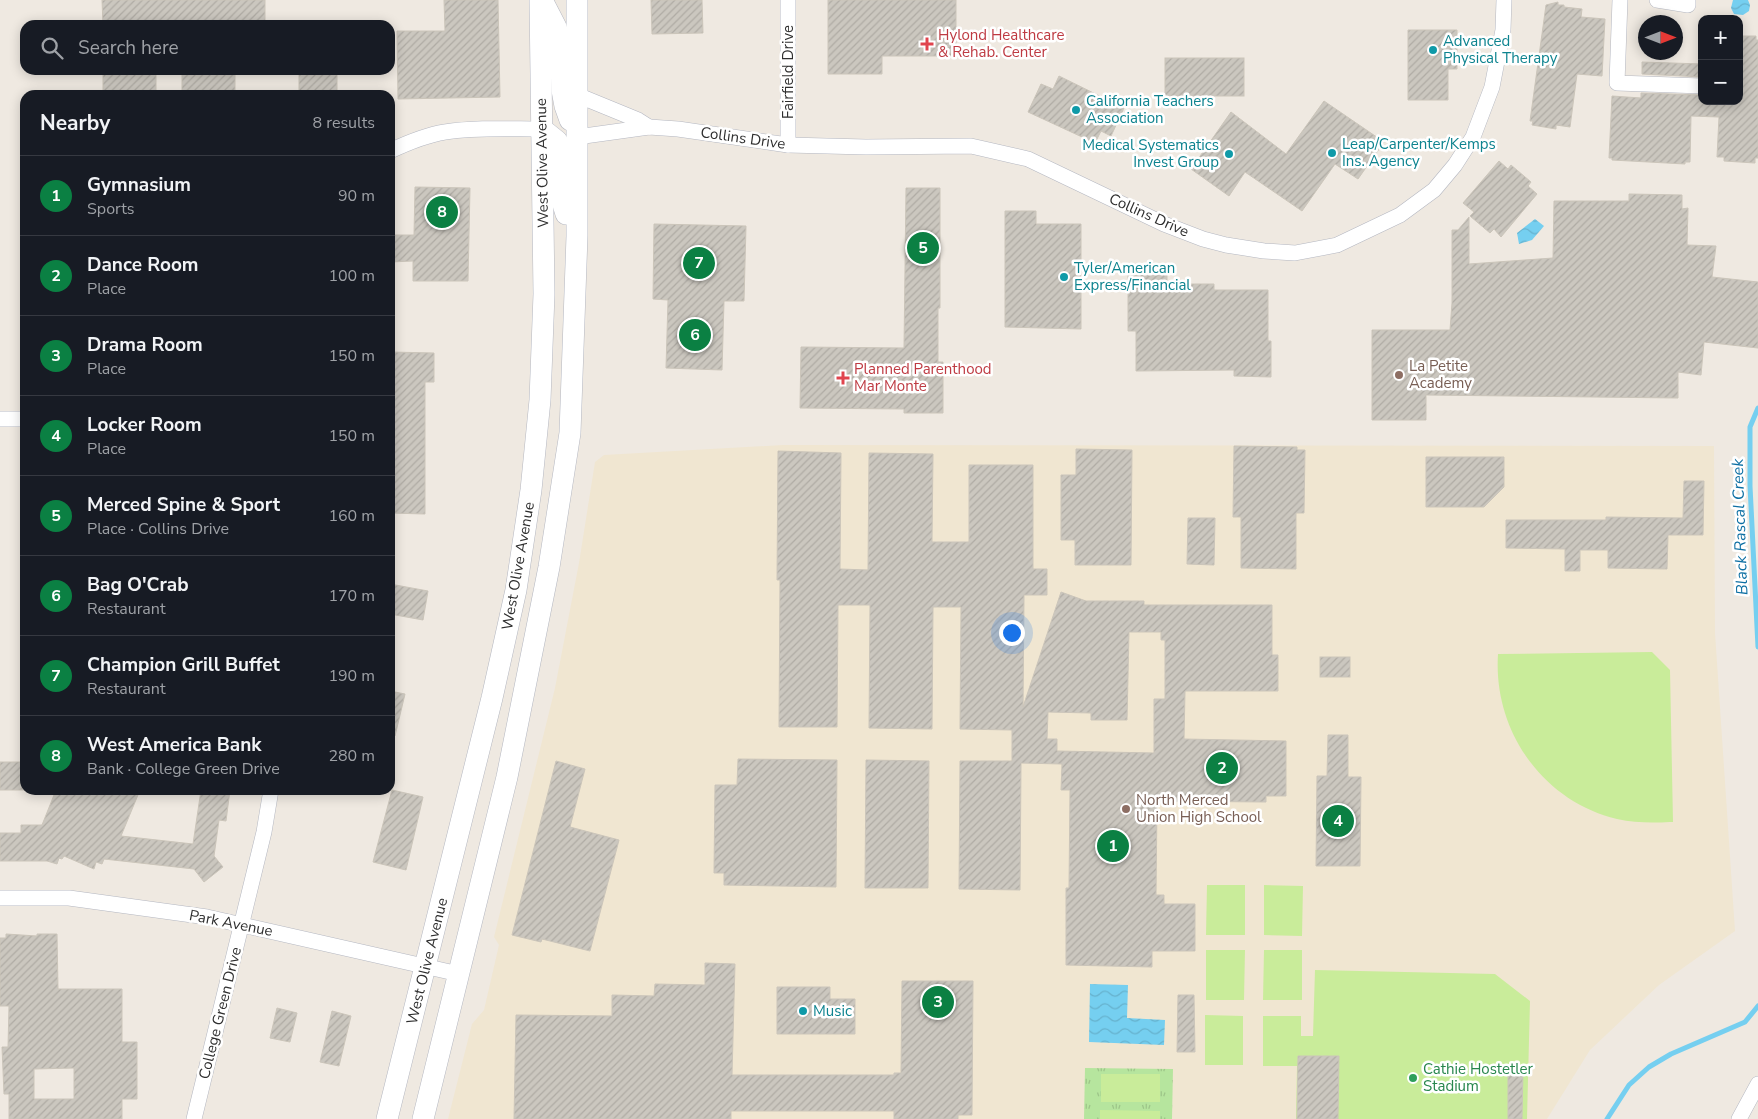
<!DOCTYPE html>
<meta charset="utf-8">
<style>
body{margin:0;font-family:"Nunito Sans",sans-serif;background:#20242c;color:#f1f3f6}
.controls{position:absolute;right:15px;top:15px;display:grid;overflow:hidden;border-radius:10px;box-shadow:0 2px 12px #0003}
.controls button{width:45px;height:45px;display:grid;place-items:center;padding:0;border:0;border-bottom:1px solid #363941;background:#171b24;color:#f1f3f6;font:25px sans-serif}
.compass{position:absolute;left:1638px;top:15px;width:45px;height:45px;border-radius:50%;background:#171b24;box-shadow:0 2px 12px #0003;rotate:90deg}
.you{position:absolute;left:1011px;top:632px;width:18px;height:18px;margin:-12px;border:4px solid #fff;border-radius:50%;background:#1a73e8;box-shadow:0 0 0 8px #1a73e833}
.badge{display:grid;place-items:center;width:32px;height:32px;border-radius:50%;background:#0b8043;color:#fff;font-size:16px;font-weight:700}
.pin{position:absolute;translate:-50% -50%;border:2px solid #fff;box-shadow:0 1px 5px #0006}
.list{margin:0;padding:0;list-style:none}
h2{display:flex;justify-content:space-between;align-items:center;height:65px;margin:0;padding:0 20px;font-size:21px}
h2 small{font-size:16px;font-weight:400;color:#9ea1a6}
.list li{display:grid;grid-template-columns:32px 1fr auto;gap:15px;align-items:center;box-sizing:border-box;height:80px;padding:0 20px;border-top:1px solid #363941}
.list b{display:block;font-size:19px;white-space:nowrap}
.list p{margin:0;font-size:16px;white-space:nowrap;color:#9ea1a6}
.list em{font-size:16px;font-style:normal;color:#9ea1a6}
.icon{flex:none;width:28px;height:28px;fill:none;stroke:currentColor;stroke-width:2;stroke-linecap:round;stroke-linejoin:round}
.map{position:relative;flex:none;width:1758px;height:1119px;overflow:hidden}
.search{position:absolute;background:#171b24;box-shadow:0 2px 12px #0003;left:20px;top:20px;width:375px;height:55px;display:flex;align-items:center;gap:12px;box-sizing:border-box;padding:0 18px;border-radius:15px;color:#9ea1a6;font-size:19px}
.panel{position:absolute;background:#171b24;box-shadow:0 2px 12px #0003;left:20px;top:90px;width:375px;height:705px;border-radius:15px}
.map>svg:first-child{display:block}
.education{fill:#f0e6d1}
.grass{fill:url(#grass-tufts)}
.pitch{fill:#c9ec9a}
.water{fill:url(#water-waves)}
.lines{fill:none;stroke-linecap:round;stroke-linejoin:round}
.stream{stroke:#75cff0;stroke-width:5}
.building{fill:url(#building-hatch);stroke:#cbc5ba;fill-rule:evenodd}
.minor-casing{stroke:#b4b7c1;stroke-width:16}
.secondary-casing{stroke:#b4b7c1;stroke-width:22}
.minor{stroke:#fff;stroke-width:15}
.secondary{stroke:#fff;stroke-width:21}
.health-dot{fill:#e0444e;stroke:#fff;stroke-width:2}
.culture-dot{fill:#0f9aa8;stroke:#fff;stroke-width:2}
.education-dot{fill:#8d6e63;stroke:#fff;stroke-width:2}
.leisure-dot{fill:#2e9e5b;stroke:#fff;stroke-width:2}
.labels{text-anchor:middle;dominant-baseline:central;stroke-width:5;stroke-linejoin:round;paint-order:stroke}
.health-label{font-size:15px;fill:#be3a42;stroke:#fff;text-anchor:start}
.culture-label{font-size:15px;fill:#0d838f;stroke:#fff;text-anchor:start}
.street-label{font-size:15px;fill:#2e2e2e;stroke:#fff}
.education-label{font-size:15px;fill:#785e54;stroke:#fff;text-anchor:start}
.leisure-label{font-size:15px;fill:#27864d;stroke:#fff;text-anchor:start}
.water-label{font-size:16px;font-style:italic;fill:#0d6fa3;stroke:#fff}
</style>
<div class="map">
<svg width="1758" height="1119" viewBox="0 0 1758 1119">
<defs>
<pattern id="grass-tufts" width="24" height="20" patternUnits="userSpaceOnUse" patternTransform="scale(1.25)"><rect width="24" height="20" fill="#b6e59e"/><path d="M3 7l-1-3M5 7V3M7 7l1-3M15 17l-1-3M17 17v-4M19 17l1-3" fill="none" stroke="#9dc588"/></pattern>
<pattern id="water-waves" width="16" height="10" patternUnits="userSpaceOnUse" patternTransform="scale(1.25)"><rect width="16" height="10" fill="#75cff0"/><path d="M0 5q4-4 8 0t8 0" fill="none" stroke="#66b2ce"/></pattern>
<pattern id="building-hatch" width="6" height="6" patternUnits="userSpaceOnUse" patternTransform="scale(1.25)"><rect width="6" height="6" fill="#cbc7bf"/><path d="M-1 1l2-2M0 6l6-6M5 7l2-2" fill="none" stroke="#afaba4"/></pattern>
</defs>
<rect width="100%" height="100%" fill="#efe9e1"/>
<polygon class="education" points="783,445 1714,446 1715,633 1735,931 1659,985 1590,1050 1547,1119 448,1119 472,1024 484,1010 499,945 494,937 555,688 579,563 595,462 604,455"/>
<polygon class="grass" points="1085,1068 1173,1069 1172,1119 1084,1119"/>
<g class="pitch">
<path d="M 1652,652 L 1670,670 L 1673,822 L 1670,822 C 1652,823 1635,823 1617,819 C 1542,801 1493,730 1498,654 Z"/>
<polygon points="1207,885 1245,885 1245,935 1206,935"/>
<polygon points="1264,885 1303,886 1302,936 1264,935"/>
<polygon points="1206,950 1245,950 1244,1000 1206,1000"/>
<polygon points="1264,950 1302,950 1302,1000 1263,1000"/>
<polygon points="1315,970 1495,974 1530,1001 1527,1119 1296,1119 1297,1066 1263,1066 1263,1016 1301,1016 1301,1036 1313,1036"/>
<polygon points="1205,1015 1243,1016 1243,1065 1205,1065"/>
<rect x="1101" y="1074" width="59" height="28"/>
<polygon points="1100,1110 1160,1111 1160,1119 1100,1119"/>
</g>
<g class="water">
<polygon points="1733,0 1748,0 1750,5 1749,11 1743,15 1734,14 1731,8"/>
<polygon points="1535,219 1544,226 1532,240 1519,244 1517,233"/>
<polygon points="1090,984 1128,985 1127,1018 1165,1020 1164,1045 1089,1042"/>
</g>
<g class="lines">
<g class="stream">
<polyline points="1758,408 1750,427 1750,486 1758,647"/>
<polyline points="1607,1119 1629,1085 1649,1067 1671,1054 1745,1022 1758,1006"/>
</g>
</g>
<g class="building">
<polygon points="102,0 265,0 265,25 103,25"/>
<polygon points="444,0 498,0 500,97 398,99 397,31 445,31"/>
<polygon points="651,0 702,0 703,33 652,34"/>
<polygon points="828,0 956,0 956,56 882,56 882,74 828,74"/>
<polygon points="1558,2 1558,5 1564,5 1564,7 1582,9 1581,17 1605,19 1602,76 1577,74 1570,127 1556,125 1556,129 1532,125 1533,121 1530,121 1546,5"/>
<polygon points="1408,30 1457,30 1457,69 1448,69 1448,100 1408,100"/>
<polygon points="1739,36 1756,36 1756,40 1758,40 1758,158 1755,158 1755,163 1724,161 1724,157 1717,157 1719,117 1691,116 1690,162 1685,162 1685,164 1612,160 1612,158 1609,158 1612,96 1641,98 1641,93 1702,95 1702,101 1739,101"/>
<rect x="1165" y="58" width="79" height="38"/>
<polygon points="1642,62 1702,64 1702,77 1642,74"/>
<rect x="103" y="70" width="53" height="25"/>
<rect x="182" y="70" width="53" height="25"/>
<rect x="299" y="70" width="38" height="25"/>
<polygon points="1059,76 1124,108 1111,136 1101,131 1095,143 1028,112 1041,84 1053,89"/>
<polygon points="1324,101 1384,142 1358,179 1335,164 1302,211 1245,172 1229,196 1191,169 1231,112 1286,154"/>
<polygon points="1499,161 1508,169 1511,165 1531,182 1528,186 1537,194 1501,237 1494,229 1490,233 1470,216 1474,212 1463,203"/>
<polygon points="415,187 470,188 468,281 413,281 413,261 390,262 390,235 414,235"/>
<polygon points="906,188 940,188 940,308 938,308 938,362 943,362 943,413 904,413 904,409 800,408 801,347 904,348"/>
<polygon points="1629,194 1682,195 1682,209 1688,208 1687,245 1716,246 1712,277 1758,282 1758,348 1704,342 1701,375 1678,372 1678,398 1426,395 1426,420 1372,420 1372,330 1450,330 1452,303 1452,230 1458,230 1469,217 1469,264 1553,258 1554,201 1629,201"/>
<polygon points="1005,211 1036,211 1036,224 1081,224 1081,329 1005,327"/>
<polygon points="654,224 746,226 744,301 724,301 722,370 666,368 668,300 653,299"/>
<polygon points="1128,272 1167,272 1167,284 1214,284 1214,290 1268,290 1268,341 1271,341 1271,377 1234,376 1234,370 1136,371 1136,331 1128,331"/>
<polygon points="390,352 434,353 434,382 425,382 425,514 390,513"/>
<polygon points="1234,446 1297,447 1297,450 1305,450 1304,513 1296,513 1296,569 1241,568 1241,517 1233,517"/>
<polygon points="1076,449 1132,450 1131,565 1075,565 1075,540 1061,540 1061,475 1076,475"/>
<path d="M 778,451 L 841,453 L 840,569 L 868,570 L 869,453 L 933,454 L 932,542 L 969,542 L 969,465 L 1033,465 L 1033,569 L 1047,569 L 1047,595 L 1024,595 L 1023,707 L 1061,592 L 1086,601 L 1144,601 L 1144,605 L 1272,605 L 1272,655 L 1278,655 L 1278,691 L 1185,691 L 1184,739 L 1286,741 L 1286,796 L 1266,796 L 1266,802 L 1157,801 L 1156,895 L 1164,895 L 1164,904 L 1195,904 L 1195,951 L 1152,951 L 1152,967 L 1066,965 L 1066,888 L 1069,888 L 1070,790 L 1061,790 L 1062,764 L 1021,763 L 1020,890 L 959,889 L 960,761 L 1012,761 L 1012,730 L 960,729 L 961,607 L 933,607 L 932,729 L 869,728 L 870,605 L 838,605 L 837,727 L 779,727 L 780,580 L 777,580 ZM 1129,632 L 1161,632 L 1161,640 L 1165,640 L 1165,699 L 1154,699 L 1154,753 L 1057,751 L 1057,739 L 1047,739 L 1048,712 L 1091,713 L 1091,720 L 1127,720 Z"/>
<polygon points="1426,457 1504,457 1504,487 1484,507 1426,507"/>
<polygon points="1684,481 1704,481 1703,535 1668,535 1667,569 1608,568 1608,550 1580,550 1580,571 1565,571 1565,549 1506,548 1506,520 1606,520 1606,517 1683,518"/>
<polygon points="1188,518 1215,518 1214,565 1187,564"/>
<polygon points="390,584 428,591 423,620 390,614"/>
<rect x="1320" y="657" width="30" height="20"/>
<polygon points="390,691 405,694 395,736 390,735"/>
<polygon points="1328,735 1348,735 1348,777 1361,777 1360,866 1316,866 1317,776 1327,776"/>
<polygon points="738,759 837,760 836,887 724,885 724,873 714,873 715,785 737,785"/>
<polygon points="866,760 929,761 928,888 865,888"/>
<polygon points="556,761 585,769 570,827 619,840 590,951 542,939 541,942 512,935"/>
<rect x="0" y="762" width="25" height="28"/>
<polygon points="56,790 140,790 121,836 193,844 201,790 230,790 226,821 219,820 214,856 223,867 204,882 194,869 104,859 102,864 96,862 94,869 64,856 62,859 59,858 57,864 47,861 0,861 0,833 21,833 21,825 42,825"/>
<polygon points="392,790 423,797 406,870 373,862"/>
<path d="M 6,934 L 37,936 L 37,934 L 57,934 L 58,989 L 122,989 L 122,1042 L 137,1042 L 137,1099 L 122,1099 L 122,1119 L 9,1119 L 9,1094 L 4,1094 L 2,1047 L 8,1047 L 9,1006 L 0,1006 L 0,938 L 6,938 ZM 74,1068 L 74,1099 L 34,1099 L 34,1069 Z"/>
<polygon points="705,963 735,964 732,1075 894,1075 894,1073 901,1073 902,981 973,981 972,1115 958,1115 958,1119 894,1119 894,1111 731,1111 731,1119 514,1119 516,1015 612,1016 612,995 654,996 655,984 705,985"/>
<polygon points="777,987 830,987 830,999 855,999 855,1034 777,1034"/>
<polygon points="1178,995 1194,995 1195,1052 1177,1052"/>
<polygon points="277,1008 297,1013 290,1042 270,1038"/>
<polygon points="332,1011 351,1016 339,1066 320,1062"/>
<polygon points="1298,1056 1339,1056 1338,1119 1297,1119"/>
<polygon points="1508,1069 1523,1069 1522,1119 1508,1119"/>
</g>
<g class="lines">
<defs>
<g id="minor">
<polyline points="788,0 788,145"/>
<polyline points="1620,0 1617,83 1702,86"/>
<polyline points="1657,0 1688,5 1688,0"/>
<polyline points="577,95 638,120 649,127"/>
<polyline points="577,137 649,127 678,129 788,145 866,147 971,146 1028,159 1164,224 1203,239 1226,245 1264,251 1295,253 1337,245 1400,215 1434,190 1455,165 1473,137 1492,87 1503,30 1504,0"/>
<path d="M 390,151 C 407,143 426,135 445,132 C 477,127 510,129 542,129"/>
<polyline points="0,419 25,419"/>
<polyline points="0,898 69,898 207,917 459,974"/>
<polyline points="194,1119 264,832 271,790"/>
<polyline points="1739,1119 1758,1084"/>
</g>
<g id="secondary">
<polyline points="542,0 556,27 560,41 562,90 565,106 570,120"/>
<polyline points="542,129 557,141 562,150 562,201 566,214"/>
<polyline points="387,1119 492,698 516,590 531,490 540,400 544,294 540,0"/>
<polyline points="423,1119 507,777 549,567 570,433 577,236 577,0"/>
</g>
</defs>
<use href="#minor" class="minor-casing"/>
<use href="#secondary" class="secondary-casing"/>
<use href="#minor" class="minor"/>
<use href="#secondary" class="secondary"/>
</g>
<g class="health-dot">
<path d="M924.5 36.5h5v5h5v5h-5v5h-5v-5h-5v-5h5z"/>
<path d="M840.5 370.5h5v5h5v5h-5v5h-5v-5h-5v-5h5z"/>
</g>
<g class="culture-dot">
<circle cx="1433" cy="50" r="5"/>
<circle cx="1076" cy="110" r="5"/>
<circle cx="1332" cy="153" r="5"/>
<circle cx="1229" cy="154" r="5"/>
<circle cx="1064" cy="277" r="5"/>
<circle cx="803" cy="1011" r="5"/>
</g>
<g class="education-dot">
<circle cx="1399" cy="375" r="5"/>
<circle cx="1126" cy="809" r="5"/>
</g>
<circle class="leisure-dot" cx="1413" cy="1078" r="5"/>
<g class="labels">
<g class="health-label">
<text x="938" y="35">Hylond Healthcare<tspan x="938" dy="17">&amp; Rehab. Center</tspan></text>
<text x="854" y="369">Planned Parenthood<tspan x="854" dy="17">Mar Monte</tspan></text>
</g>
<g class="culture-label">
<text x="1443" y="41">Advanced<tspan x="1443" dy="17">Physical Therapy</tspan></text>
<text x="1086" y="101">California Teachers<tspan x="1086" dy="17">Association</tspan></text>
<text x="1342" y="144">Leap/Carpenter/Kemps<tspan x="1342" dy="17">Ins. Agency</tspan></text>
<text x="1219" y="145" text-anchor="end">Medical Systematics<tspan x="1219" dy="17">Invest Group</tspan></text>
<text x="1074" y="268">Tyler/American<tspan x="1074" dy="17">Express/Financial</tspan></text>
<text x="813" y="1011">Music</text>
</g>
<g class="street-label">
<text transform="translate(788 72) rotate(-90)">Fairfield Drive</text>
<text transform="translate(743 138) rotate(8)">Collins Drive</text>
<text transform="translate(542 163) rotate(-91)">West Olive Avenue</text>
<text transform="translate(1149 215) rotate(24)">Collins Drive</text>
<text transform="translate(518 566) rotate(-80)">West Olive Avenue</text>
<text transform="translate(231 923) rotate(11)">Park Avenue</text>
<text transform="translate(427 961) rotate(-76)">West Olive Avenue</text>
<text transform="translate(220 1013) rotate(-76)">College Green Drive</text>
</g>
<g class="education-label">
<text x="1409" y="366">La Petite<tspan x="1409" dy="17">Academy</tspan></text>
<text x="1136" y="800">North Merced<tspan x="1136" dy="17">Union High School</tspan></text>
</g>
<g class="leisure-label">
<text x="1423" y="1069">Cathie Hostetler<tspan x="1423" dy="17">Stadium</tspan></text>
</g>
<g class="water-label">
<text transform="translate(1740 527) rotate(-92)">Black Rascal Creek</text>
</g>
</g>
</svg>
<div class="controls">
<button>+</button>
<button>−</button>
</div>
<svg class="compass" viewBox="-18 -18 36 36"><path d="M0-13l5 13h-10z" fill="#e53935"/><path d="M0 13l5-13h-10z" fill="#9ea1a6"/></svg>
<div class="you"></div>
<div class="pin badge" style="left:1113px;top:846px">1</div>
<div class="pin badge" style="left:1222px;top:768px">2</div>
<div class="pin badge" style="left:938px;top:1002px">3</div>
<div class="pin badge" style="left:1338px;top:821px">4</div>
<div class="pin badge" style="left:923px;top:248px">5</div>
<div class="pin badge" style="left:695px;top:335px">6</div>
<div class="pin badge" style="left:699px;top:263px">7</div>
<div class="pin badge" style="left:442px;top:212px">8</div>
<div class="search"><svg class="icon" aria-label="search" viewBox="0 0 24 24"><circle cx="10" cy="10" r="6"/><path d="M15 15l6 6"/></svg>Search here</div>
<section class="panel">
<h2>Nearby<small>8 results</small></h2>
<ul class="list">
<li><span class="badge">1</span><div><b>Gymnasium</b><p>Sports</p></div><em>90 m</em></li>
<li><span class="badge">2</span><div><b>Dance Room</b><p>Place</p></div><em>100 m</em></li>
<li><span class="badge">3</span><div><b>Drama Room</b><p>Place</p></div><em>150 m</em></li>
<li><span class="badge">4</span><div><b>Locker Room</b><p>Place</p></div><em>150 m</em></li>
<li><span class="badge">5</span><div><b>Merced Spine &amp; Sport</b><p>Place · Collins Drive</p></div><em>160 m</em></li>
<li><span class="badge">6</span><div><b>Bag O'Crab</b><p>Restaurant</p></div><em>170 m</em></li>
<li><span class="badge">7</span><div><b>Champion Grill Buffet</b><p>Restaurant</p></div><em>190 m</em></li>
<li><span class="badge">8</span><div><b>West America Bank</b><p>Bank · College Green Drive</p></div><em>280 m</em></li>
</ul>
</section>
</div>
